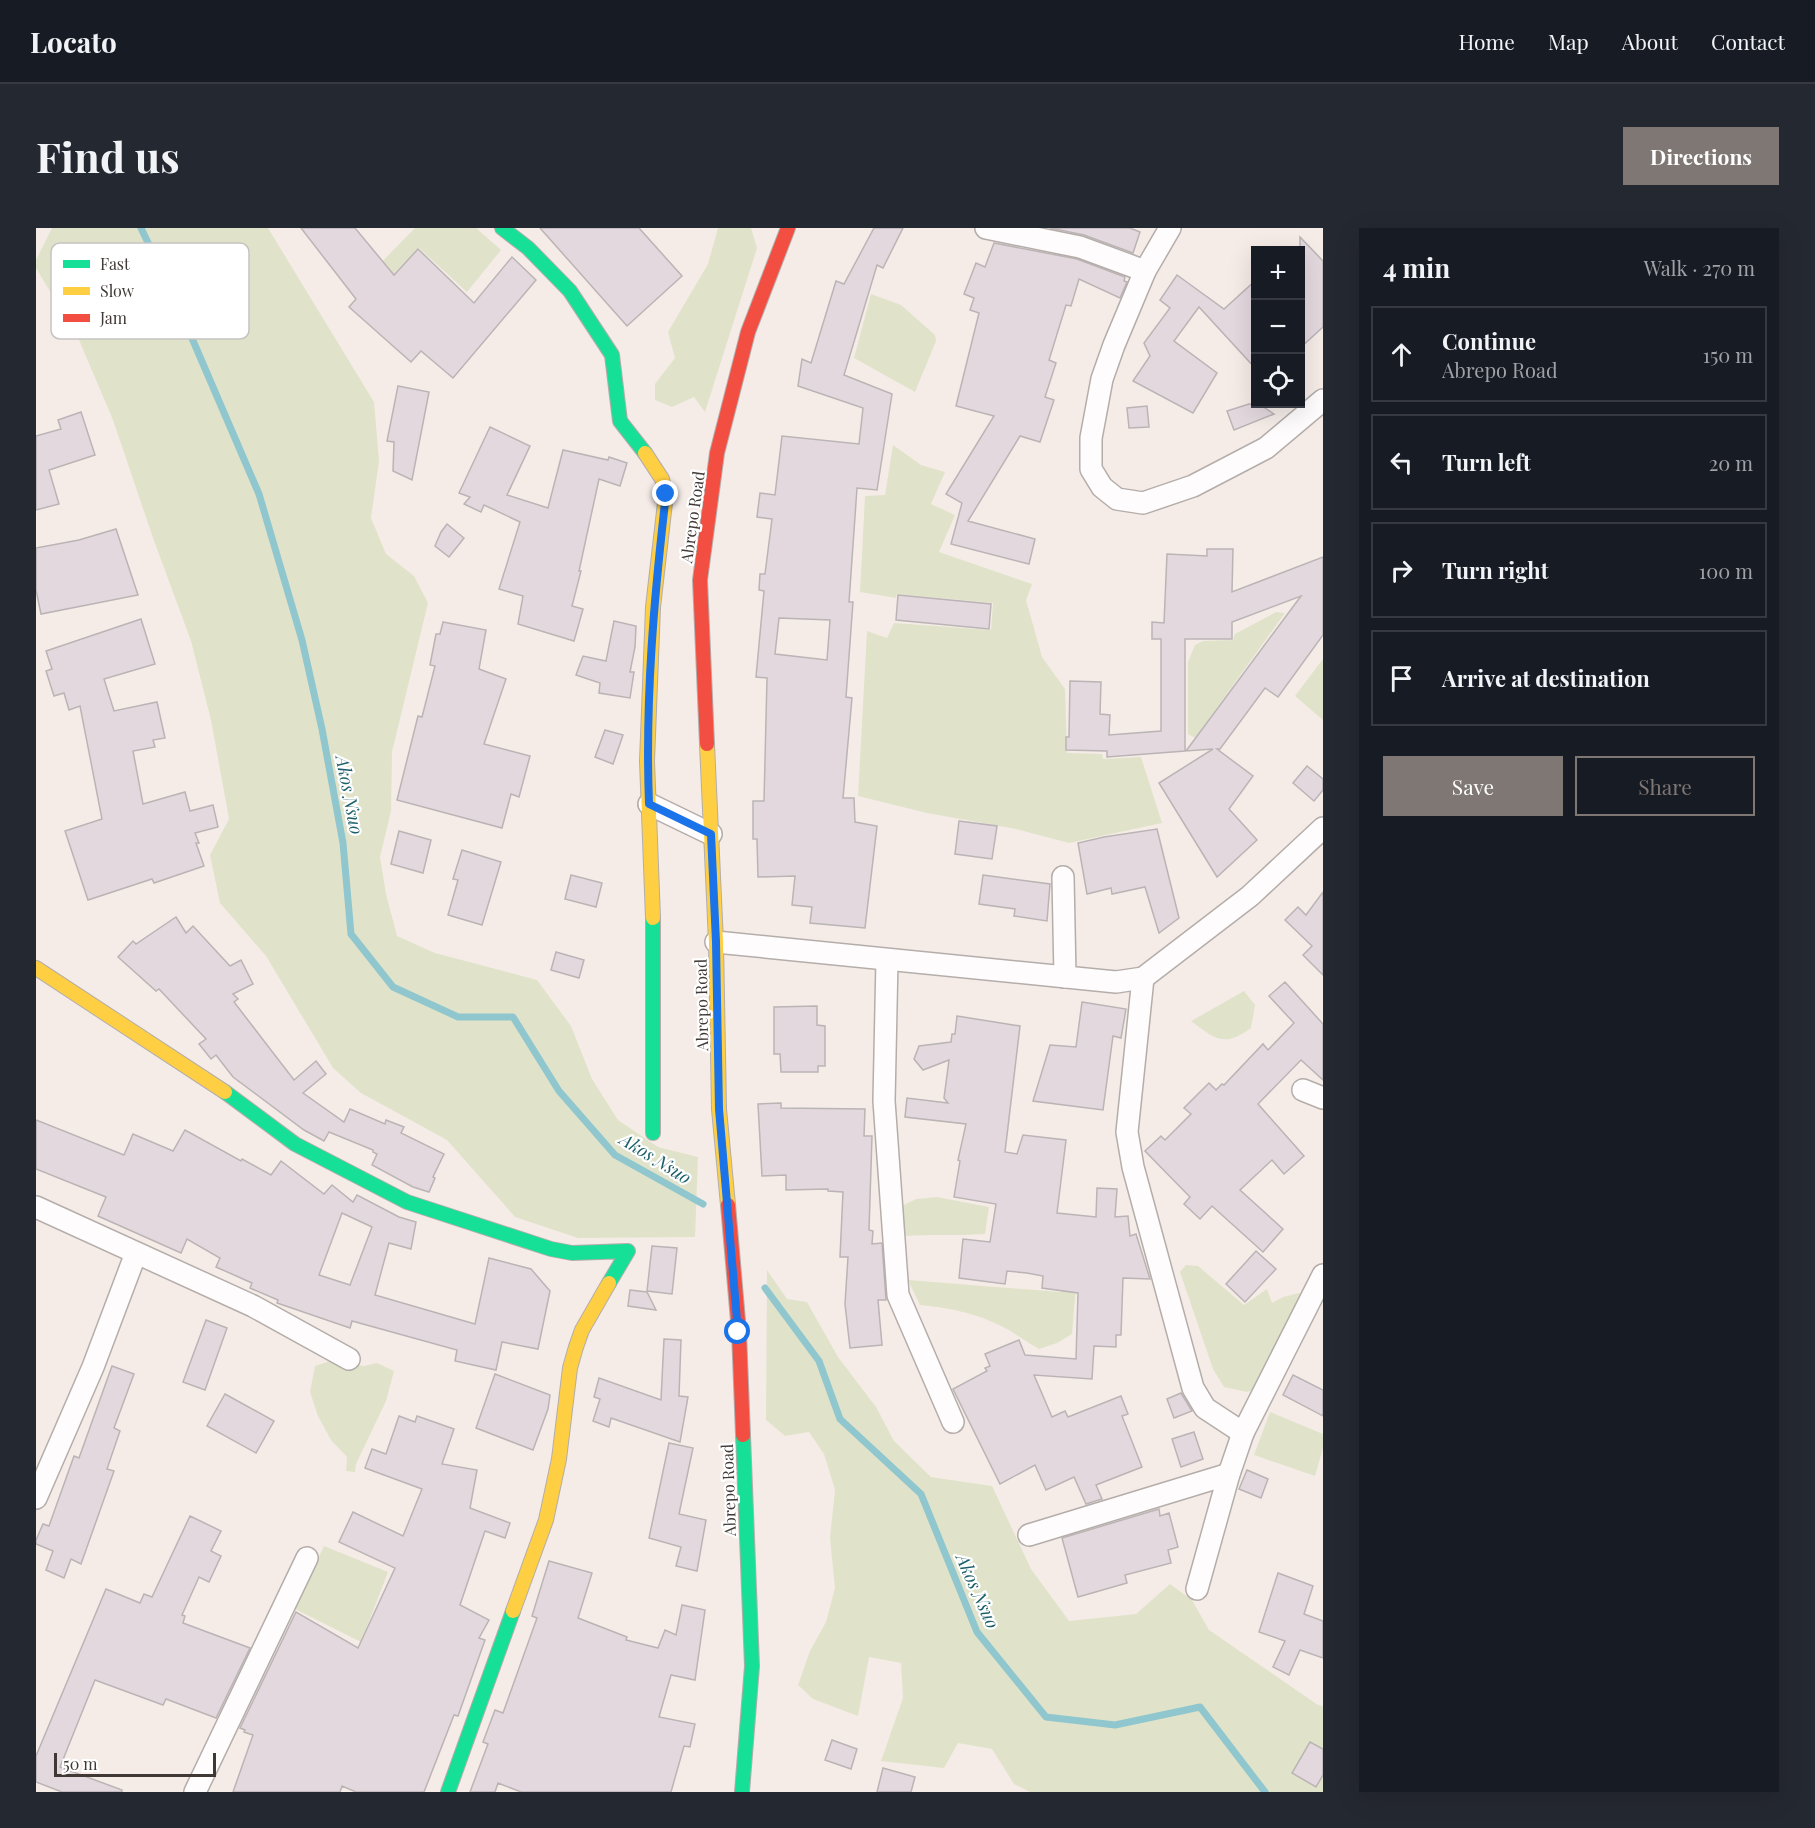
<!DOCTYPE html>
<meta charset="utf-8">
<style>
body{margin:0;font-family:"Playfair Display",serif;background:#242831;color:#f1f3f6}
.controls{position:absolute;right:18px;top:18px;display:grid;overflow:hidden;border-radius:0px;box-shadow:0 6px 24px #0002}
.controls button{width:54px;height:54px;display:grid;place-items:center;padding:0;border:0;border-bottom:2px solid #363941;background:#171b24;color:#f1f3f6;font:30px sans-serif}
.scale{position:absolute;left:18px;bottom:15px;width:162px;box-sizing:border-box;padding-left:6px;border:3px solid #3f3835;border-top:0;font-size:16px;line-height:21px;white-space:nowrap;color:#3f3835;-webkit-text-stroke:4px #fff;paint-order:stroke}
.stop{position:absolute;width:18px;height:18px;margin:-14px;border:4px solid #1a73e8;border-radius:50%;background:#fff}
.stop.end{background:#1a73e8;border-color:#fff;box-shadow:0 2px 6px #0008}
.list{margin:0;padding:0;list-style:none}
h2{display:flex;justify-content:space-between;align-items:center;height:78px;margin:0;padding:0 24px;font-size:26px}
h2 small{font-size:20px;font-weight:400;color:#9ea1a6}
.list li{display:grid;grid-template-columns:39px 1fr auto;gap:18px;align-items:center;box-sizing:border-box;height:96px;margin:0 12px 12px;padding:0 12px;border:2px solid #363941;border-radius:0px}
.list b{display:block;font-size:22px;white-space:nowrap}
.list p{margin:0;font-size:20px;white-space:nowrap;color:#9ea1a6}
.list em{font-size:20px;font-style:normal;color:#9ea1a6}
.actions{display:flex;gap:12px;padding:18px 24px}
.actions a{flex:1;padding:14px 0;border:2px solid #7f7774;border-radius:0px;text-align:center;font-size:21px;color:#7f7774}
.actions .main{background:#7f7774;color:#fff}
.icon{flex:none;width:33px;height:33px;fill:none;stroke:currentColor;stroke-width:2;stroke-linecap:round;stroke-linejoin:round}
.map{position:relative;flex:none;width:1287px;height:1564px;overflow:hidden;border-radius:0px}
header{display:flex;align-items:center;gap:36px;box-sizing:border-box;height:84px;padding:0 30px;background:#171b24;border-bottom:2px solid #363941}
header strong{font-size:28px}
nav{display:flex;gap:33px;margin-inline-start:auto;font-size:21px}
.intro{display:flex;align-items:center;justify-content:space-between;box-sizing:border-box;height:144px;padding:0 36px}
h1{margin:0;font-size:42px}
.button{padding:15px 27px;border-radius:0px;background:#7f7774;color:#fff;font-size:21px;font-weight:700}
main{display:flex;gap:36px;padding:0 36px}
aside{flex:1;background:#171b24;border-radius:0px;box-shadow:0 6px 24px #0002}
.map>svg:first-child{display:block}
.green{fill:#e0e3c9}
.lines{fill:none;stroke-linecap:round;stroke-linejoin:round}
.stream{stroke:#90c6ce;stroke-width:7}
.building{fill:#e4d8df;stroke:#bab4b5;stroke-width:1.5;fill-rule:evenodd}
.street-casing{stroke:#b4adaa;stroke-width:24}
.fast-casing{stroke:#b4adaa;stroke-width:16}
.slow-casing{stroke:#b4adaa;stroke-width:16}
.jam-casing{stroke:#b4adaa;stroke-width:16}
.street{stroke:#fefcfc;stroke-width:21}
.fast{stroke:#16e098;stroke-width:14}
.slow{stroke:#ffcf43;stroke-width:14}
.jam{stroke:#f24e42;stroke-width:14}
.route{stroke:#1a73e8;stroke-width:8}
.labels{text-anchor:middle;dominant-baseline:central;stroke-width:4.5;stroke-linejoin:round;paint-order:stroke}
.street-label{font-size:16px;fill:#3f3835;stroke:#fff}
.water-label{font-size:18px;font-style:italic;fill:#1c5f6a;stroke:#fff}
.key{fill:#fff;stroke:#c5c3c2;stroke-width:1.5}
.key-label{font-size:16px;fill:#3f3835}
</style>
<header>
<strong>Locato</strong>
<nav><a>Home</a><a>Map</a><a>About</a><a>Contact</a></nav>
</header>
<div class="intro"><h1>Find us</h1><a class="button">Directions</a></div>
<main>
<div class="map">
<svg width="1287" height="1564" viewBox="0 0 1287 1564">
<rect width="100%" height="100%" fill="#f5ece8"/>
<g class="green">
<polygon points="16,0 232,0 338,174 343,233 335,290 350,326 378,348 392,375 356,524 355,583 344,629 350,666 361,708 399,725 501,752 535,798 556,851 582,892 622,919 662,929 659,1009 542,1010 479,989 411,912 325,865 297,840 230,728 184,675 174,627 193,591 175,492 155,413 117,310 77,192 43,112 0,40 0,32"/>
<polygon points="379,0 440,0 465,22 431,64 383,20 342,61 331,49"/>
<polygon points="682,0 715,0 721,20 669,184 658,169 636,179 619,172 619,156 639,130 632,104 672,36"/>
<polygon points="835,66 865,77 899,107 900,113 879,164 818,130"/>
<polygon points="857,217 885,237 909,244 895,276 919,287 903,324 996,356 990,372 1006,429 1029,461 1031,525 1066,526 1067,531 1105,529 1126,595 1033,615 980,601 891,585 822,568 831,403 851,410 858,395 955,402 957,375 861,366 860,370 824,364 829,268 849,267"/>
<polygon points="1240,384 1249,385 1159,510 1152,506 1152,434 1159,417 1167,413 1197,412 1199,406"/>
<polygon points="1287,431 1287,492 1259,468"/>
<path d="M 1208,763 L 1219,777 L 1215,800 C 1188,820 1179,811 1155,793 Z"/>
<path d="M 901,969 L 953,979 L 949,1006 C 922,1008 896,1006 869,1008 L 864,979 L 880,971 Z"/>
<polygon points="1150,1037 1162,1038 1208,1077 1231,1061 1236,1075 1247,1069 1263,1065 1270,1070 1224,1159 1211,1164 1188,1159 1177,1141 1144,1044"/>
<polygon points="731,1042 751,1071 771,1074 802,1129 840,1179 858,1213 895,1249 956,1258 995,1341 1033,1393 1100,1386 1134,1356 1156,1372 1173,1402 1282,1477 1287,1478 1287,1564 994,1564 978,1556 956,1521 922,1515 908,1540 845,1533 867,1470 865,1435 833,1429 822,1488 777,1471 762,1457 774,1423 790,1394 799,1360 794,1310 799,1262 788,1226 773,1204 749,1208 730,1192"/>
<path d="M 872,1052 L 1025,1064 L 1026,1058 L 1040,1058 L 1036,1106 L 1021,1115 L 1003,1121 C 991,1114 979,1105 967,1099 C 940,1085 914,1080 884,1077 Z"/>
<polygon points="294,1133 328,1138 341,1135 358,1143 350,1173 320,1236 319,1244 310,1243 311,1229 295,1212 282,1188 274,1164 279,1138"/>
<polygon points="1234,1184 1287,1206 1287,1220 1279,1248 1218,1227"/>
<polygon points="288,1318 352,1344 325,1414 259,1381"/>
</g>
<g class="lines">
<g class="stream">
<polyline points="105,0 143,80 223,266 266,412 286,501 307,615 315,706 357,759 422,789 477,789 523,863 579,927 667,976"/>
<polyline points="729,1060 783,1133 804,1191 885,1266 941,1404 1010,1489 1079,1497 1164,1479 1229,1564"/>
</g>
</g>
<g class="building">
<polygon points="265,0 319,0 358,47 382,21 438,75 476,29 500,52 417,150 385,123 375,134 313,79 320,71"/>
<polygon points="504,0 603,0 646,48 591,98"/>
<path d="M 838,0 L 867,0 L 847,40 L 841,37 L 808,147 L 856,166 L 841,262 L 821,260 L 813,374 L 817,374 L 810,469 L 816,470 L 807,570 L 818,570 L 819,594 L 841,598 L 829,700 L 774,695 L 776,679 L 756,677 L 759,648 L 722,649 L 721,611 L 717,611 L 717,573 L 728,573 L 731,450 L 720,449 L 728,363 L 723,362 L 724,346 L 729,346 L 736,291 L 721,289 L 724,265 L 739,267 L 746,208 L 823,216 L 827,180 L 762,158 L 766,131 L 775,135 L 800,53 L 808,56 ZM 743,390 L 794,392 L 791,432 L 739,426 Z"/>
<polygon points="1014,0 1094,0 1104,4 1097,25 1048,7"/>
<polygon points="1264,9 1287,33 1287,99 1264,120"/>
<polygon points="958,15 1041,31 1089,49 1088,53 1091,54 1084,70 1043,51 1035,78 1030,77 1013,132 1020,135 1009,169 1018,172 1004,214 984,208 932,293 999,311 993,336 915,316 926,275 910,266 958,188 920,178 943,85 934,82 938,70 928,66 940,35 949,39"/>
<polygon points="1141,47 1188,81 1220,52 1220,141 1163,79 1138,113 1181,145 1157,185 1097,153 1114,128 1108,115 1134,80 1124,72"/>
<polygon points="362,158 393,164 376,252 357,243 358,214 351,213"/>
<polygon points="1213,176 1223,176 1238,186 1198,202 1191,183"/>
<polygon points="1111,178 1113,199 1093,200 1091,180"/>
<polygon points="45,184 59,227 13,242 23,276 0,282 0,208 25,201 22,192"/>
<polygon points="454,199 494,218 471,267 512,280 527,222 572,232 573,229 591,235 584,258 563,251 543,343 545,343 536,378 547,381 538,413 482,396 487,368 463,361 484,294 448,277 445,284 428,276 434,269 423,265"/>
<polygon points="411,296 428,310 413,329 399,318 405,304"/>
<polygon points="80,301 102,367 5,386 0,362 0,320 43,312"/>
<polygon points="1171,321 1197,321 1196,364 1287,329 1287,407 1242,469 1229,460 1184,521 1181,521 1217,548 1193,581 1221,612 1181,649 1123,555 1177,521 1150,523 1265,368 1196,394 1196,411 1149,411 1149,523 1071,529 1071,523 1030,522 1030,509 1033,509 1034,453 1065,454 1064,486 1074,487 1073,507 1125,503 1125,411 1116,411 1116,394 1128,395 1131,326 1171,328"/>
<polygon points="862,367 955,376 953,401 860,392"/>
<polygon points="105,391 119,436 68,451 78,483 121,474 129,510 117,512 119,519 97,523 107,576 149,564 154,583 177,577 182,599 159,605 163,615 160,615 168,638 118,655 116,651 52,672 29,603 66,591 44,478 33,482 28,465 18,468 10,443 16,441 10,423"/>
<polygon points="578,393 600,398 599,419 594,444 598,444 594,470 563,465 564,455 540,447 547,428 570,433"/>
<polygon points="407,394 450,402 443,441 470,451 448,516 494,528 483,569 475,566 466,600 361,572 382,488 386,489 399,438 394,437 400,406 404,406"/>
<polygon points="569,502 587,507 577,536 559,529"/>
<polygon points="1271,538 1287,551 1287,562 1278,573 1257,555"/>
<polygon points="923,593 961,598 956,631 919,626"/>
<polygon points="1121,601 1143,690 1123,705 1109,659 1076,666 1075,660 1051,666 1042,615 1068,609"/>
<polygon points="363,603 395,612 387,645 355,636"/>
<polygon points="426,622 465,634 446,697 412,687 422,652 417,651"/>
<polygon points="535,647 566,655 560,679 529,671"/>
<polygon points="947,647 1014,656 1011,693 978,688 979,681 943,676"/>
<polygon points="1287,664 1287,747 1267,727 1276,718 1249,692 1262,679 1270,687"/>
<polygon points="140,689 150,705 157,698 194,738 205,732 217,756 197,766 202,771 198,774 258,852 280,833 290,846 267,865 308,894 314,881 349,896 350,892 368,899 365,905 408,926 397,949 399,950 393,964 377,959 336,937 341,926 337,924 337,922 293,904 288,913 268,902 197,849 180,827 175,831 163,816 170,811 123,761 120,763 82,729 97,713 100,716"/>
<polygon points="520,724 548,732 543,750 515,742"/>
<polygon points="1249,754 1287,796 1287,852 1265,832 1222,876 1268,928 1248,946 1236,932 1204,962 1247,1001 1227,1024 1176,978 1164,991 1148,976 1154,969 1109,923 1125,908 1129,912 1155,886 1148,880 1173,855 1180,862 1186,856 1188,857 1227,816 1232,822 1258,795 1233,768"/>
<polygon points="1046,774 1090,781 1085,810 1077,808 1067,882 997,873 1014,817 1040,819"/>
<polygon points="781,778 781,797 789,798 789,838 782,838 782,844 745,844 744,826 738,826 738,779"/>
<polygon points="921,788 984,798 969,924 981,926 987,907 1030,912 1021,985 1060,989 1061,960 1081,961 1079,989 1092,988 1094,1008 1100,1006 1114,1051 1087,1050 1085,1107 1080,1107 1080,1119 1058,1118 1056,1151 998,1147 1016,1189 1029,1183 1032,1189 1085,1168 1092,1186 1086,1188 1106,1239 1060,1257 1066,1271 1050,1276 1038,1249 1010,1262 999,1237 964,1256 917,1161 951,1143 949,1140 954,1138 949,1126 983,1112 989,1127 1040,1131 1042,1065 1006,1060 1007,1048 991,1045 971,1043 969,1056 923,1050 927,1011 954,1014 960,976 918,969 924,933 922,932 930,896 869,889 871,870 912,875 908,870 913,832 887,842 878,831 883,818 915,814 916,806 919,806"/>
<polygon points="745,875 745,880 829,881 828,908 836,908 833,1002 837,1003 836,1016 846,1015 850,1072 842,1072 846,1117 814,1120 809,1076 812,1029 804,1029 807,964 792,963 792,961 750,962 750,947 726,948 722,876"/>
<path d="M 0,892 L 88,927 L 97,906 L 137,923 L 149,902 L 205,933 L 206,931 L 235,947 L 245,933 L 288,966 L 296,957 L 317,974 L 321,967 L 363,989 L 380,994 L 375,1021 L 353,1015 L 339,1067 L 439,1096 L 453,1030 L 495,1041 L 514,1063 L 502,1121 L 466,1114 L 460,1142 L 419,1133 L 421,1122 L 316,1093 L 314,1100 L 241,1075 L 242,1072 L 214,1060 L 216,1055 L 180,1039 L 184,1030 L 151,1011 L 145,1025 L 62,988 L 70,969 L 0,941 ZM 306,985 L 336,999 L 314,1057 L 283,1047 Z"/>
<polygon points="616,1018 641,1020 636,1066 611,1063"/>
<polygon points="1220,1023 1240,1041 1209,1074 1190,1056"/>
<polygon points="594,1062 611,1064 620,1082 592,1078"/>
<polygon points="170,1092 191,1100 169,1162 147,1154"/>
<polygon points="628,1111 645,1112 643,1168 652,1169 644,1214 575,1190 573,1199 557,1193 564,1171 558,1169 563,1150 625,1172"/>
<polygon points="76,1138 98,1146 78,1200 84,1203 71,1241 78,1243 45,1336 35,1331 28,1350 10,1342 17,1323 0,1316 0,1312 7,1296 13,1298 38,1228 43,1230"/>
<polygon points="459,1146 514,1167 512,1181 497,1222 440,1200"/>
<polygon points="1257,1147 1287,1162 1287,1188 1247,1167"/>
<polygon points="1145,1165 1156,1183 1138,1190 1131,1171"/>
<polygon points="189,1166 238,1193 220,1225 171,1198"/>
<polygon points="363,1188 379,1194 381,1188 418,1201 406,1236 441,1242 434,1280 474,1295 469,1310 449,1303 424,1377 453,1392 443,1410 449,1412 422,1488 418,1487 388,1564 320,1564 306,1558 304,1564 197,1564 217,1507 208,1504 209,1502 204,1500 260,1384 322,1420 359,1340 303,1314 317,1284 367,1308 386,1261 329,1240 336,1221 350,1226"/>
<polygon points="1158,1204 1167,1231 1145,1239 1136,1211"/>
<polygon points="633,1215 657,1220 643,1286 670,1292 661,1343 640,1338 645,1319 613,1310"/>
<polygon points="1211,1242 1232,1251 1225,1270 1203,1261"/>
<polygon points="1123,1281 1124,1288 1133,1285 1142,1319 1132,1322 1135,1335 1089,1347 1091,1355 1042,1369 1026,1310"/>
<polygon points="154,1288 185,1303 175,1323 185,1328 173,1354 163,1349 146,1387 149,1388 147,1395 214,1420 180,1490 130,1471 127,1477 59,1452 24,1539 86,1562 86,1564 26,1564 0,1554 0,1528 70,1361 104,1375 108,1366 116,1369"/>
<polygon points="513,1333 556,1345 542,1390 591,1409 590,1412 622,1420 629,1402 640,1407 646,1377 669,1382 659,1452 635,1447 623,1489 659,1496 654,1519 648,1518 635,1564 485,1564 462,1555 459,1564 434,1564 452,1516 447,1514 459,1482 467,1485 501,1390 496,1388"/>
<polygon points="1242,1345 1277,1358 1268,1386 1287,1393 1287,1430 1264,1422 1253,1447 1237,1439 1249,1413 1223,1404"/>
<polygon points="796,1512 821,1521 815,1541 789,1532"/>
<polygon points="1274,1514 1287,1521 1287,1547 1280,1559 1256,1545"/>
<polygon points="847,1540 879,1549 875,1564 841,1564"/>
</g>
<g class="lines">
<defs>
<g id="street">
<polyline points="950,0 1044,19 1109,43"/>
<polyline points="1134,0 1109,43 1078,117 1066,151 1055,210 1055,241 1066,259 1081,271 1107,275 1157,258 1230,220 1287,172"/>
<polyline points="613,576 675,606"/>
<polyline points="1027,649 1029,749"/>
<polyline points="680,714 1080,754 1107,750 1214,668 1287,600"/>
<polyline points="851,732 848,873 862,1067 917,1194"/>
<polyline points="1107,750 1091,904 1097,939 1157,1160 1169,1180 1207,1205"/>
<polyline points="1267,862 1287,870"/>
<polyline points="0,979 217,1078 313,1131"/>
<polyline points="0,1270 57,1139 100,1025"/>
<polyline points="993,1307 1193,1246"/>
<polyline points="1161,1361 1193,1246 1207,1205 1287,1047"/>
<polyline points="159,1564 271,1330"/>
</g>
<g id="fast">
<polyline points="466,0 492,20 534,63 576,127 584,193 609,225"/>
<polyline points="617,690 617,905"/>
<polyline points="189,864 259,916 371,974 515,1021 536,1025 592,1023 573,1055"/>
<polyline points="412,1564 477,1383"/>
<polyline points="706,1564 716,1438 707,1207"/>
</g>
<g id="slow">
<polyline points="609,225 626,251 630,266 617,379 611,533 617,690"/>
<polyline points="671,516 680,714 683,881 692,977"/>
<polyline points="0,740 189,864"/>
<polyline points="477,1383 510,1292 523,1231 534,1140 540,1119 546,1102 573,1055"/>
</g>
<g id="jam">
<polyline points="671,516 664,352 681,225 712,104 752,0"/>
<polyline points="692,977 703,1104 707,1207"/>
</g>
</defs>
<use href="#street" class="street-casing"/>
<use href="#fast" class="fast-casing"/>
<use href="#slow" class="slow-casing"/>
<use href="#jam" class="jam-casing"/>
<use href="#street" class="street"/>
<use href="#fast" class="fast"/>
<use href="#slow" class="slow"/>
<use href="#jam" class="jam"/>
</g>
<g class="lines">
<path class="route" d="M 630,266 C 618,369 609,472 613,576 L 675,606 L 680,714 L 683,881 L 702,1104"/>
</g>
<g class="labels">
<g class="street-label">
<text transform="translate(656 289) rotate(-82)">Abrepo Road</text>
<text transform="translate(665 777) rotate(-91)">Abrepo Road</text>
<text transform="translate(692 1262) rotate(-92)">Abrepo Road</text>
</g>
<g class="water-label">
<text transform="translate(314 567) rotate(79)">Akos Nsuo</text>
<text transform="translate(620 930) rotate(32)">Akos Nsuo</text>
<text transform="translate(942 1363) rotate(66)">Akos Nsuo</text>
</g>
</g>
<rect x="15" y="15" width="198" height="96" rx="9" class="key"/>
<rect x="27" y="32" width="27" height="8" fill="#16e098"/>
<rect x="27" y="59" width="27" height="8" fill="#ffcf43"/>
<rect x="27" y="86" width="27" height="8" fill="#f24e42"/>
<g class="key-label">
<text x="64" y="42">Fast</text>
<text x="64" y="69">Slow</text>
<text x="64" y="96">Jam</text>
</g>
</svg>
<div class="controls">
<button>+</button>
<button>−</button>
<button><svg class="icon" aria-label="locate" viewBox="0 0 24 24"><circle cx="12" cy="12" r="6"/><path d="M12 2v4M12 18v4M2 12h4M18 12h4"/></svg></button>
</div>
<div class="scale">50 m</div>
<div class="stop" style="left:702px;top:1104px"></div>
<div class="stop end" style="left:630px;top:266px"></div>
</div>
<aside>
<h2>4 min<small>Walk · 270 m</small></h2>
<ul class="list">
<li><svg class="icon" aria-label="ahead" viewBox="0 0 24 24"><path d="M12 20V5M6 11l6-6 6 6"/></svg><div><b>Continue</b><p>Abrepo Road</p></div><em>150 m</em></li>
<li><svg class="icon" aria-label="left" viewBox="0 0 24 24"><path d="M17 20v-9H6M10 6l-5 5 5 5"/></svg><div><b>Turn left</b></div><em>20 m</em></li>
<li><svg class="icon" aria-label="right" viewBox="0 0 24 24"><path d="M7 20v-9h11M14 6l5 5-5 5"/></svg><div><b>Turn right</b></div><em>100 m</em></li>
<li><svg class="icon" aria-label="arrive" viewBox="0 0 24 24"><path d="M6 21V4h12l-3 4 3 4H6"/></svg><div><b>Arrive at destination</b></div></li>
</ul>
<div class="actions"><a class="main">Save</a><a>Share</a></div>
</aside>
</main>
